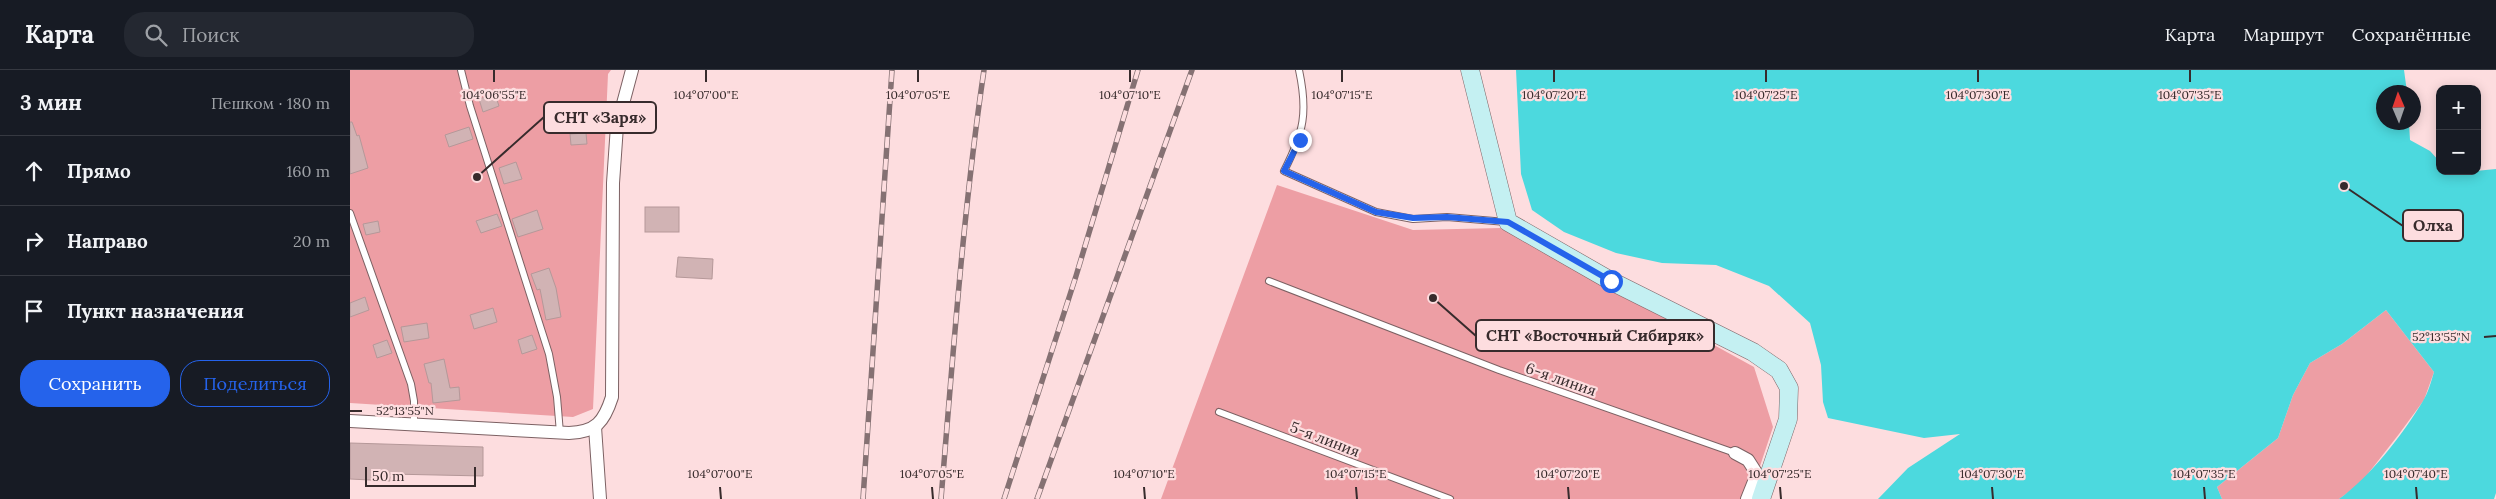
<!DOCTYPE html>
<html lang="ru">
<meta charset="utf-8">
<style>
body{margin:0;font-family:Lora,serif;background:#242831;color:#f1f3f6}
.controls{position:absolute;right:15px;top:15px;display:grid;overflow:hidden;border-radius:10px;box-shadow:0 2px 12px #0003}
.controls button{width:45px;height:45px;display:grid;place-items:center;padding:0;border:0;border-bottom:1px solid #363941;background:#171b24;color:#f1f3f6;font:25px sans-serif}
.compass{position:absolute;left:2026px;top:15px;width:45px;height:45px;border-radius:50%;background:#171b24;box-shadow:0 2px 12px #0003;rotate:358deg}
.scale{position:absolute;left:15px;bottom:12px;width:111px;box-sizing:border-box;padding-left:5px;border:2px solid #372b2c;border-top:0;font-size:14px;line-height:18px;white-space:nowrap;color:#372b2c;-webkit-text-stroke:4px #fddddf;paint-order:stroke}
.stop{position:absolute;width:15px;height:15px;margin:-11px;border:4px solid #2563eb;border-radius:50%;background:#fff}
.stop.end{background:#2563eb;border-color:#fff;box-shadow:0 1px 5px #0008}
.list{margin:0;padding:0;list-style:none}
h2{display:flex;justify-content:space-between;align-items:center;height:65px;margin:0;padding:0 20px;font-size:21px}
h2 small{font-size:16px;font-weight:400;color:#9ea1a6}
.list li{display:grid;grid-template-columns:32px 1fr auto;gap:15px;align-items:center;box-sizing:border-box;height:70px;padding:0 20px;border-top:1px solid #363941}
.list b{display:block;font-size:19px;white-space:nowrap}
.list em{font-size:16px;font-style:normal;color:#9ea1a6}
.actions{display:flex;gap:10px;padding:15px 20px}
.actions a{flex:1;padding:11px 0;border:1px solid #2563eb;border-radius:20px;text-align:center;font-size:18px;color:#2563eb}
.actions .main{background:#2563eb;color:#fff}
.icon{flex:none;width:28px;height:28px;fill:none;stroke:currentColor;stroke-width:2;stroke-linecap:round;stroke-linejoin:round}
.map{position:relative;flex:none;width:2146px;height:429px;overflow:hidden}
header{display:flex;align-items:center;gap:30px;box-sizing:border-box;height:70px;padding:0 25px;background:#171b24;border-bottom:1px solid #363941}
header strong{font-size:24px}
nav{display:flex;gap:28px;margin-inline-start:auto;font-size:18px}
.search{width:350px;height:45px;background:#242831;display:flex;align-items:center;gap:12px;box-sizing:border-box;padding:0 18px;border-radius:20px;color:#9ea1a6;font-size:19px}
main{display:flex}
aside{flex:1;background:#171b24}
.map>svg:first-child{display:block}
.green{fill:#ed9ea4}
.water{fill:#4cd9de}
.building{fill:#d1b3b4;stroke:#b59899}
.lines{fill:none;stroke-linecap:round;stroke-linejoin:round}
.lane-casing{stroke:#7c6163;stroke-width:8}
.street-casing{stroke:#7c6163;stroke-width:14}
.secondary-casing{stroke:#7c6163;stroke-width:19}
.lane{stroke:#fff;stroke-width:6}
.street{stroke:#fff;stroke-width:12}
.secondary{stroke:#c4f0f2;stroke-width:18}
.rail-casing{stroke:#857173;stroke-width:5.5}
.rail{stroke:#fddddf;stroke-width:4;stroke-dasharray:11;stroke-linecap:butt}
.route{stroke:#2563eb;stroke-width:6}
.ticks{fill:none;stroke:#372b2c;stroke-width:2}
.labels{text-anchor:middle;dominant-baseline:central;stroke-width:4.5;stroke-linejoin:round;paint-order:stroke}
.street-label{font-size:15px;fill:#372b2c;stroke:#fddddf}
.ticks-label{font-size:12px;text-anchor:middle;fill:#372b2c;stroke:#fddddf;stroke-width:4.5;stroke-linejoin:round;paint-order:stroke}
.leader{fill:none;stroke:#372b2c;stroke-width:2}
.callout-dot{fill:#372b2c;stroke:#fddddf;stroke-width:2}
.callout{fill:#fddddf;stroke:#372b2c;stroke-width:2}
.callout-label{font-size:16px;text-anchor:middle;font-weight:bold;fill:#372b2c}
</style>
<header>
<strong>Карта</strong>
<div class="search"><svg class="icon" aria-label="search" viewBox="0 0 24 24"><circle cx="10" cy="10" r="6"/><path d="M15 15l6 6"/></svg>Поиск</div>
<nav><a>Карта</a><a>Маршрут</a><a>Сохранённые</a></nav>
</header>
<main>
<aside>
<h2>3 мин<small>Пешком · 180 m</small></h2>
<ul class="list">
<li><svg class="icon" aria-label="ahead" viewBox="0 0 24 24"><path d="M12 20V5M6 11l6-6 6 6"/></svg><div><b>Прямо</b></div><em>160 m</em></li>
<li><svg class="icon" aria-label="right" viewBox="0 0 24 24"><path d="M7 20v-9h11M14 6l5 5-5 5"/></svg><div><b>Направо</b></div><em>20 m</em></li>
<li><svg class="icon" aria-label="arrive" viewBox="0 0 24 24"><path d="M6 21V4h12l-3 4 3 4H6"/></svg><div><b>Пункт назначения</b></div></li>
</ul>
<div class="actions"><a class="main">Сохранить</a><a>Поделиться</a></div>
</aside>
<div class="map">
<svg width="2146" height="429" viewBox="0 0 2146 429">
<rect width="100%" height="100%" fill="#fddddf"/>
<g class="green">
<polygon points="0,0 261,0 258,4 243,339 223,347 0,333"/>
<polygon points="927,115 1063,160 1151,158 1404,297 1423,357 1399,429 811,429"/>
<polygon points="2036,240 2084,302 2074,330 2049,364 2010,414 1989,429 1872,429 1867,417 1928,368 1943,325 1960,293 1992,274"/>
</g>
<path class="water" d="M 1166,0 L 2054,0 L 2057,22 L 2034,22 L 2034,52 L 2059,53 L 2060,70 L 2080,81 L 2090,92 L 2090,101 L 2115,102 L 2146,99 L 2146,423 L 2144,429 L 1989,429 C 2020,407 2053,364 2073,331 C 2078,323 2081,312 2084,302 L 2036,240 L 1992,274 L 1960,293 L 1943,325 L 1928,368 L 1867,417 L 1872,429 L 1528,429 L 1558,398 L 1610,364 L 1574,368 L 1478,348 L 1473,332 L 1471,295 L 1460,253 L 1419,216 L 1366,195 L 1312,193 L 1266,183 L 1214,162 L 1182,140 L 1171,104 Z"/>
<g class="building">
<polygon points="145,24 149,36 133,42 129,29"/>
<polygon points="0,52 2,52 7,66 9,65 18,98 0,104"/>
<polygon points="119,57 123,69 99,77 95,65"/>
<polygon points="236,63 237,74 221,75 220,64"/>
<polygon points="166,92 172,109 154,114 149,98"/>
<rect x="295" y="137" width="34" height="25"/>
<polygon points="187,140 193,159 168,167 162,149"/>
<polygon points="147,144 152,156 131,163 126,151"/>
<polygon points="28,151 30,162 16,165 13,154"/>
<polygon points="328,187 363,189 362,209 326,207"/>
<polygon points="199,198 206,218 211,247 196,250 190,219 187,220 181,204"/>
<polygon points="15,227 19,240 0,247 0,233"/>
<polygon points="143,238 147,252 124,259 120,245"/>
<polygon points="77,253 79,268 54,272 51,257"/>
<polygon points="182,265 187,279 172,284 168,270"/>
<polygon points="37,270 42,283 27,288 23,275"/>
<polygon points="94,289 100,318 109,317 110,330 83,333 81,313 79,313 74,294"/>
<polygon points="0,373 133,377 133,406 40,404 40,411 0,409"/>
</g>
<g class="lines">
<defs>
<g id="lane">
<polyline points="111,0 120,36 199,284 207,327 210,363"/>
<path d="M 949,0 C 958,42 954,62 934,101 L 1026,142 L 1063,149 L 1097,147 L 1156,152"/>
<polyline points="0,143 61,314 64,331 64,355"/>
<polyline points="919,211 1149,300 1385,383"/>
<polyline points="869,342 1100,429"/>
</g>
<g id="street">
<path d="M 0,351 L 219,363 C 246,362 254,352 262,327 L 263,113 L 267,56 L 282,0"/>
<polyline points="245,357 250,429"/>
<polyline points="1385,383 1398,390 1407,404 1397,429"/>
</g>
<polyline id="secondary" points="1120,0 1158,152 1261,211 1403,282 1429,300 1439,318 1438,349 1411,429"/>
</defs>
<use href="#lane" class="lane-casing"/>
<use href="#street" class="street-casing"/>
<use href="#secondary" class="secondary-casing"/>
<use href="#lane" class="lane"/>
<use href="#street" class="street"/>
<use href="#secondary" class="secondary"/>
<defs>
<g id="rail">
<polyline points="513,429 542,0"/>
<path d="M 591,429 C 603,286 613,142 634,0"/>
<polyline points="654,429 726,206 788,0"/>
<polyline points="687,429 842,0"/>
</g>
</defs>
<use href="#rail" class="rail-casing"/>
<use href="#rail" class="rail"/>
</g>
<g class="lines">
<polyline class="route" points="950,70 934,101 1026,142 1063,148 1097,147 1158,152 1261,211"/>
</g>
<path class="ticks" d="M 144,0 L 144,12M 356,0 L 356,12M 568,0 L 568,12M 780,0 L 780,12M 992,0 L 992,12M 1204,0 L 1204,12M 1416,0 L 1416,12M 1628,0 L 1628,12M 1840,0 L 1840,12M 2134,267 L 2146,266M 0,341 L 12,341M 370,417 L 371,429M 582,417 L 583,429M 794,417 L 795,429M 1006,417 L 1007,429M 1218,417 L 1219,429M 1430,417 L 1431,429M 1642,417 L 1643,429M 1854,417 L 1855,429M 2066,417 L 2067,429"/>
<g class="labels">
<g class="street-label">
<text transform="translate(1211 309) rotate(19)">6-я линия</text>
<text transform="translate(975 369) rotate(21)">5-я линия</text>
</g>
</g>
<g class="ticks-label">
<text x="144" y="29">104°06'55"E</text>
<text x="356" y="29">104°07'00"E</text>
<text x="568" y="29">104°07'05"E</text>
<text x="780" y="29">104°07'10"E</text>
<text x="992" y="29">104°07'15"E</text>
<text x="1204" y="29">104°07'20"E</text>
<text x="1416" y="29">104°07'25"E</text>
<text x="1628" y="29">104°07'30"E</text>
<text x="1840" y="29">104°07'35"E</text>
<text x="2091" y="271">52°13'55"N</text>
<text x="55" y="345">52°13'55"N</text>
<text x="370" y="408">104°07'00"E</text>
<text x="582" y="408">104°07'05"E</text>
<text x="794" y="408">104°07'10"E</text>
<text x="1006" y="408">104°07'15"E</text>
<text x="1218" y="408">104°07'20"E</text>
<text x="1430" y="408">104°07'25"E</text>
<text x="1642" y="408">104°07'30"E</text>
<text x="1854" y="408">104°07'35"E</text>
<text x="2066" y="408">104°07'40"E</text>
</g>
<path class="leader" d="M127 107L194 47M1994 116L2053 156M1083 228L1126 266"/>
<g class="callout-dot">
<circle cx="127" cy="107" r="5"/>
<circle cx="1994" cy="116" r="5"/>
<circle cx="1083" cy="228" r="5"/>
</g>
<g class="callout">
<rect x="194" y="32" width="112" height="31" rx="5"/>
<rect x="2053" y="140" width="60" height="31" rx="5"/>
<rect x="1126" y="250" width="238" height="31" rx="5"/>
</g>
<g class="callout-label">
<text x="250" y="53">СНТ «Заря»</text>
<text x="2083" y="161">Олха</text>
<text x="1245" y="271">СНТ «Восточный Сибиряк»</text>
</g>
</svg>
<div class="controls">
<button>+</button>
<button>−</button>
</div>
<svg class="compass" viewBox="-18 -18 36 36"><path d="M0-13l5 13h-10z" fill="#e53935"/><path d="M0 13l5-13h-10z" fill="#9ea1a6"/></svg>
<div class="scale">50 m</div>
<div class="stop" style="left:1261px;top:211px"></div>
<div class="stop end" style="left:950px;top:70px"></div>
</div>
</main>
